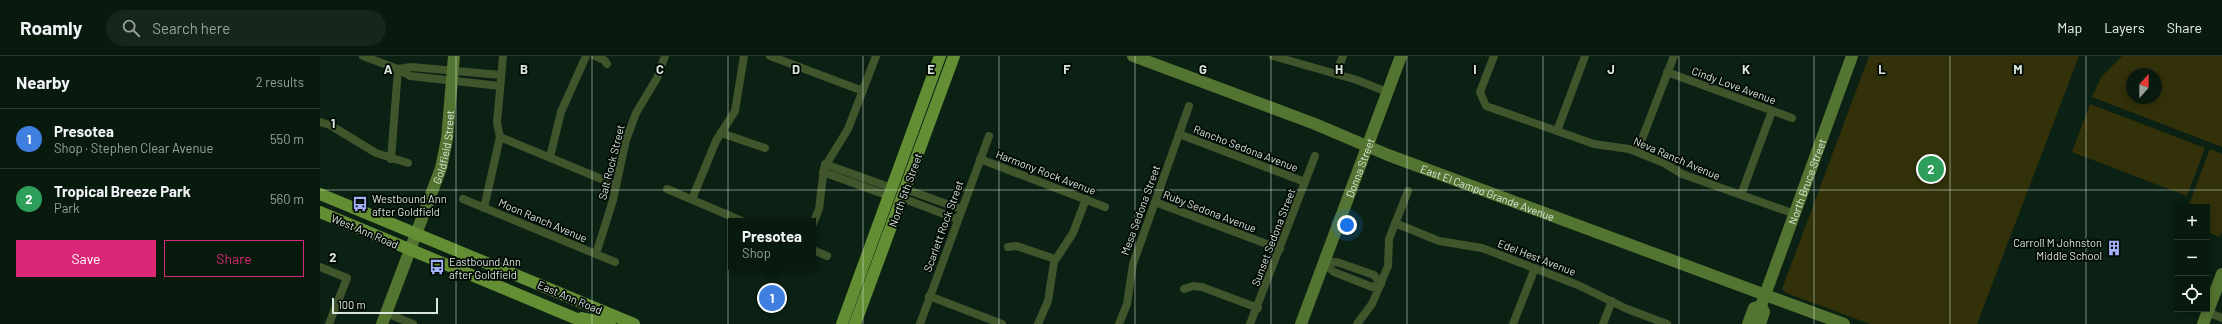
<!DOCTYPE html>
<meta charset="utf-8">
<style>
body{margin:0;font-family:Barlow,sans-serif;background:#16261c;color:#f1f3f6}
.controls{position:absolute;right:12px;bottom:12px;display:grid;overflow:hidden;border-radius:0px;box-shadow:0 2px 10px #0003}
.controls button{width:36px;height:36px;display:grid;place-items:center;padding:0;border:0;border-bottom:1px solid #29382e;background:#08190e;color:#f1f3f6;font:20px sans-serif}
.compass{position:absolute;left:1806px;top:12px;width:36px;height:36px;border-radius:50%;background:#08190e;box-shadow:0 2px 10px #0003;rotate:21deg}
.scale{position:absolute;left:12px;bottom:10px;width:106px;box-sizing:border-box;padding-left:4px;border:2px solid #d8e6dc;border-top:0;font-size:11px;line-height:14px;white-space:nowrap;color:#d8e6dc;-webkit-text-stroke:3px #020804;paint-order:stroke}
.you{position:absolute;left:1027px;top:169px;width:14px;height:14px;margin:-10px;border:3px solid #fff;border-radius:50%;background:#1a73e8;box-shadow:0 0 0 6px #1a73e833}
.badge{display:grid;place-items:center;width:26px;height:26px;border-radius:50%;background:#db2777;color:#fff;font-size:13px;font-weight:700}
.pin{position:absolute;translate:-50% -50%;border:2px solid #fff;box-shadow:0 1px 4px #0006}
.popup{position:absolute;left:408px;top:162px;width:88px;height:52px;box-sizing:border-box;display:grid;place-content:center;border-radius:0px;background:#08190e;filter:drop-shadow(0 1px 3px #0005);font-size:13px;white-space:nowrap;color:#98a09e}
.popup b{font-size:15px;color:#f1f3f6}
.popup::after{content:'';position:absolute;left:50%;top:100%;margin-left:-8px;border:8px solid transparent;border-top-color:#08190e}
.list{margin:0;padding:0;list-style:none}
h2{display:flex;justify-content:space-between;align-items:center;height:52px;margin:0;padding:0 16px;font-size:17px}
h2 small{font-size:13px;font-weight:400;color:#98a09e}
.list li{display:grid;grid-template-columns:26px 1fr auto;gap:12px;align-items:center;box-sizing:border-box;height:60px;padding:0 16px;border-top:1px solid #29382e}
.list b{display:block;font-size:15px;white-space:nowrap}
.list p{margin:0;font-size:13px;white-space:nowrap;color:#98a09e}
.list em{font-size:13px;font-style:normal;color:#98a09e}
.actions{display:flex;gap:8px;padding:12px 16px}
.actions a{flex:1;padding:9px 0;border:1px solid #db2777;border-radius:0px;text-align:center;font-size:14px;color:#db2777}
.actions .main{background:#db2777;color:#fff}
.icon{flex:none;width:22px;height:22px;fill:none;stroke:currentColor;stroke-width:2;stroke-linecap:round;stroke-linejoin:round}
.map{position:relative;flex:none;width:1902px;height:268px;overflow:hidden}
header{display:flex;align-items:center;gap:24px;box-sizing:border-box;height:56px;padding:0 20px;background:#08190e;border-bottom:1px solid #29382e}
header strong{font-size:19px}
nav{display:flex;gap:22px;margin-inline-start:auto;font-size:14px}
.search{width:280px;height:36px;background:#16261c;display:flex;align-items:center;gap:10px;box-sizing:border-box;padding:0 14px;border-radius:22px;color:#98a09e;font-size:15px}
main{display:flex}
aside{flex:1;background:#08190e}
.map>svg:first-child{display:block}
.green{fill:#32310a;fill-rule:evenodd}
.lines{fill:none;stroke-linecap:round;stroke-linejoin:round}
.street{stroke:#40552c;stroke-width:8}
.secondary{stroke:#547531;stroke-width:12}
.primary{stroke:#648e34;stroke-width:12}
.grid{fill:none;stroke:#d8e6dc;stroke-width:1;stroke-opacity:0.55}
.labels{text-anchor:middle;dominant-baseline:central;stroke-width:3.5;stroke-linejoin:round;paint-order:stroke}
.street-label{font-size:11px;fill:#d8e6dc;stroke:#020804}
.poi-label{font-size:11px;fill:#d8e6dc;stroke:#020804;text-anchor:start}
.grid-label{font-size:13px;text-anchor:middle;font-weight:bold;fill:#d8e6dc;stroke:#020804;stroke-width:3.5;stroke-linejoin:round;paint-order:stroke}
</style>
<header>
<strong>Roamly</strong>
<div class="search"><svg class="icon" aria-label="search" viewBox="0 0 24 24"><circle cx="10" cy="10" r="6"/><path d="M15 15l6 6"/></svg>Search here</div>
<nav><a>Map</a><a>Layers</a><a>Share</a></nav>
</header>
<main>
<aside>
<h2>Nearby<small>2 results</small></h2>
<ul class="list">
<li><span class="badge" style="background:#3f7fe0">1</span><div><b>Presotea</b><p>Shop · Stephen Clear Avenue</p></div><em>550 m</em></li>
<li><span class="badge" style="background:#2e9e5b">2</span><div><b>Tropical Breeze Park</b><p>Park</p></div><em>560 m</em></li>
</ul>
<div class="actions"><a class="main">Save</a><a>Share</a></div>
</aside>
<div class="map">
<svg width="1902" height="268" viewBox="0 0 1902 268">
<rect width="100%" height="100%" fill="#0a2113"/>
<g class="green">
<polygon points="1549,0 1759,0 1657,268 1550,268 1466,237 1462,233"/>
<path d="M 1802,0 L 1902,0 L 1902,91 L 1772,41 L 1781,21 ZM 1812,18 L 1836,18 L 1836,42 L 1812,42 Z"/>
<polygon points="1770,48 1885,92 1867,140 1752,96"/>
<polygon points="1890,93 1902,98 1902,176 1900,181 1887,176 1887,151 1868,151"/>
</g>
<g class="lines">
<g class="street">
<polyline points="43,0 78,13 90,20 180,30"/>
<polyline points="275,0 284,4 287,8"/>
<polyline points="450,0 543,35"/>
<polyline points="953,0 1037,24 1067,36"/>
<polyline points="1174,0 1160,36 1166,50 1274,88 1309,93 1344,107 1362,118 1475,158"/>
<polyline points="78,13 91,11 181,19"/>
<polyline points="1347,16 1472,62"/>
<polyline points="1016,18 1023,0"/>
<polyline points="0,66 10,69 56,97 88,107"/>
<polyline points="1237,75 1265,0"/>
<polyline points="401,77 445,92"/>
<polyline points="859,78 985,126"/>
<polyline points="180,81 296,129"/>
<polyline points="1317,96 1354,0"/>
<polyline points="230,101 241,56 266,0"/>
<polyline points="71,103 78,13"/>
<polyline points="660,103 785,151"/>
<polyline points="505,108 572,132"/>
<polyline points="503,116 569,140"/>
<polyline points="347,133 422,165"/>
<polyline points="585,133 641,153"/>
<polyline points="1421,139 1452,55"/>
<polyline points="582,142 637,163"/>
<polyline points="143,143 295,206"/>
<polyline points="372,143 396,85 415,55 424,0"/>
<polyline points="835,146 960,193"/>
<polyline points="164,152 180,81 177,67 183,0"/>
<polyline points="1075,167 1119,185 1162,192 1258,229 1307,253 1347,268"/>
<polyline points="493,168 499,153 504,112 528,73 556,0"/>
<polyline points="688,191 697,190 735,203"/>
<polyline points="493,194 507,200"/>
<polyline points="276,198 293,144 306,84 316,57 337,22 345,0"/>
<polygon points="1017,206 1054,219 1061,228 1052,231 1014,216 1003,207"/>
<polyline points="0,211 27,222 9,268"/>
<polyline points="864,233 873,230 882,231 938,252"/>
<polyline points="609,240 682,268"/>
<polyline points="1888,256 1902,262"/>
<polyline points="66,257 93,268"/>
<polyline points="600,268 669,80"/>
<polyline points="718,268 728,245 734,206 753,177 766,143"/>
<polyline points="799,268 807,248 813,208 869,50"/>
<polyline points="930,268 995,100"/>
<polyline points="1037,268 1052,248 1068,210 1069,183 1088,135"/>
<polyline points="1193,268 1215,212"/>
<polyline points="1283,268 1292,245"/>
</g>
<g class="secondary">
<path id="s1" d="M 813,0 L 995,68 L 1068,99 L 1524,268"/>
<path id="s2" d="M 62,268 L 121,112 L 127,83 L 134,0"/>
<path id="s3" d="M 981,268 L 1081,0"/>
<polyline points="1428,268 1434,252 1441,250"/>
<path id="s4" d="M 1440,268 L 1444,256 L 1441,250 L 1532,0"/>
<polyline points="1883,268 1902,218"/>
</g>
<g class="primary">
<polyline points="0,138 314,268"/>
<polyline points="0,156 269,268"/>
<polyline points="262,262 290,268"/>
<polyline points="522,268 620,0"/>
<polyline points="535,268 634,0"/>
</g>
</g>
<path class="grid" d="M 136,0 L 136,268M 272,0 L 272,268M 408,0 L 408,268M 543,0 L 543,268M 679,0 L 679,268M 815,0 L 815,268M 951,0 L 951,268M 1087,0 L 1087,268M 1223,0 L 1223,268M 1359,0 L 1359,268M 1494,0 L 1494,268M 1630,0 L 1630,268M 1766,0 L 1766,268M 0,134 L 1902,134"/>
<defs>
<symbol id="bus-bare" viewBox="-9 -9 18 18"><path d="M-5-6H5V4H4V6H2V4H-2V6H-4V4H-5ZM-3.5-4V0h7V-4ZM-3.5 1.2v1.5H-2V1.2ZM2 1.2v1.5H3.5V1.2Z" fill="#a3b2fd" stroke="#020804" stroke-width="2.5" paint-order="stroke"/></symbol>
<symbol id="building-bare" viewBox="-9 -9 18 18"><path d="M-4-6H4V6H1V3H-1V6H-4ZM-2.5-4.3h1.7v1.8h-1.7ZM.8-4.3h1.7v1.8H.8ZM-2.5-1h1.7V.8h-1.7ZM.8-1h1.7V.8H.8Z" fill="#a3b2fd" stroke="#020804" stroke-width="2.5" paint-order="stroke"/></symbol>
</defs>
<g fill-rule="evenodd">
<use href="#bus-bare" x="29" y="137" width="22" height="22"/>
<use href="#building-bare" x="1783" y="181" width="22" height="22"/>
<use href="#bus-bare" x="106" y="200" width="22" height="22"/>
</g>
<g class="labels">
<g class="street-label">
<text transform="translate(1414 29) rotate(20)">Cindy Love Avenue</text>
<text stroke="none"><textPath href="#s2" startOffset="188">Goldfield Street</textPath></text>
<text transform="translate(926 92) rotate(21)">Rancho Sedona Avenue</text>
<text transform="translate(1357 102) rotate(23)">Neva Ranch Avenue</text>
<text transform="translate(291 106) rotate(-76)">Salt Rock Street</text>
<text stroke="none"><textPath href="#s3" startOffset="167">Donna Street</textPath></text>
<text transform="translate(726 116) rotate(21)">Harmony Rock Avenue</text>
<text stroke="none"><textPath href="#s4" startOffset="152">North Bruce Street</textPath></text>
<text transform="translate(585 134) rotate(-70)">North 5th Street</text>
<text stroke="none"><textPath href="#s1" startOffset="380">East El Campo Grande Avenue</textPath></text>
<text transform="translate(820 154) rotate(-70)">Mesa Sedona Street</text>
<text transform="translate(890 155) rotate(21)">Ruby Sedona Avenue</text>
<text transform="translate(223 164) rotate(23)">Moon Ranch Avenue</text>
<text transform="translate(623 170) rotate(-70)">Scarlett Rock Street</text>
<text transform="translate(45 175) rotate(23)">West Ann Road</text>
<text transform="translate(953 181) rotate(-69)">Sunset Sedona Street</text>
<text transform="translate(1217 201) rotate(21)">Edel Hest Avenue</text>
<text transform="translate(250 241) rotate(23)">East Ann Road</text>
</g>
<g class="poi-label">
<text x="52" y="142">Westbound Ann<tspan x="52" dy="13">after Goldfield</tspan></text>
<text x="1782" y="186" text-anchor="end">Carroll M Johnston<tspan x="1782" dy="13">Middle School</tspan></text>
<text x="129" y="205">Eastbound Ann<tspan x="129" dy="13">after Goldfield</tspan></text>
</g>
</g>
<g class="grid-label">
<text x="68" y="18">A</text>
<text x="204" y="18">B</text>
<text x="340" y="18">C</text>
<text x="476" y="18">D</text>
<text x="611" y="18">E</text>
<text x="747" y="18">F</text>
<text x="883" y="18">G</text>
<text x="1019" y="18">H</text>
<text x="1155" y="18">I</text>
<text x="1291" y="18">J</text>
<text x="1426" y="18">K</text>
<text x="1562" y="18">L</text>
<text x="1698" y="18">M</text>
<text x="13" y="72">1</text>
<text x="13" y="206">2</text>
</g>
</svg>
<div class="controls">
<button>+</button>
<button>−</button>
<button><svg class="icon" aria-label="locate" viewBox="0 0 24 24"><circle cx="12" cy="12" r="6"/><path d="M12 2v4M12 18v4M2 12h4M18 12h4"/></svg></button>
</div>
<svg class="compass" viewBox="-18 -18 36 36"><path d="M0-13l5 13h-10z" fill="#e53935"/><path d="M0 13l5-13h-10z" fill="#98a09e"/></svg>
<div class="scale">100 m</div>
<div class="you"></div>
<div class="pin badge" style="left:452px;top:242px;background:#3f7fe0">1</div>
<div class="popup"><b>Presotea</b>Shop</div>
<div class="pin badge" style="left:1611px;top:113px;background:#2e9e5b">2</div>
</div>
</main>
